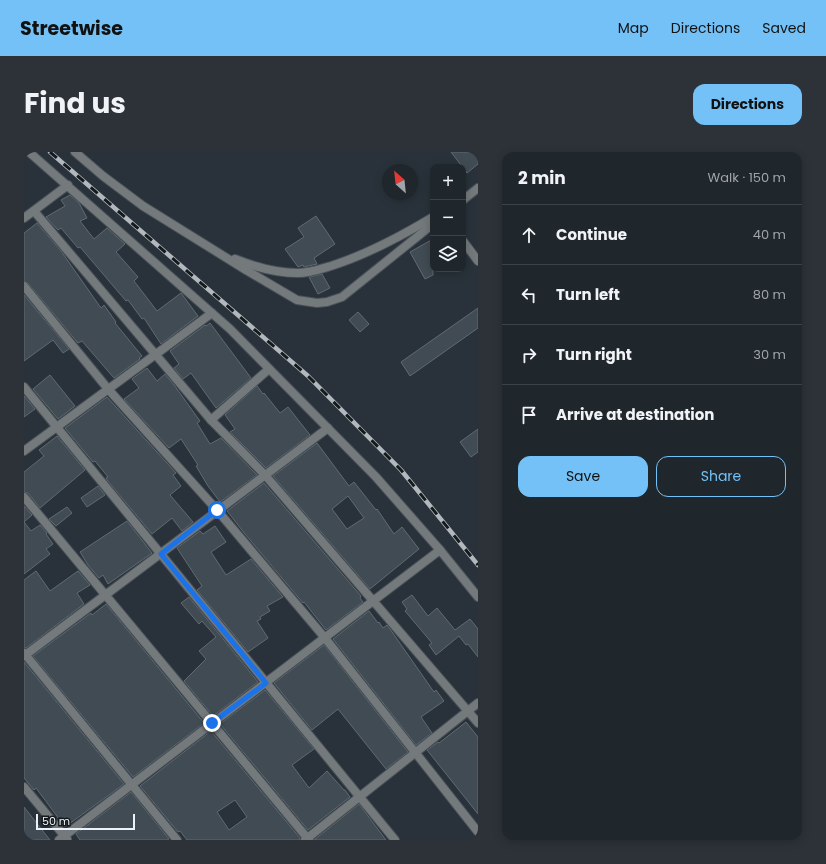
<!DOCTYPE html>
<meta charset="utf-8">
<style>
body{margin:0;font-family:Poppins,sans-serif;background:#2c3238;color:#f1f3f6}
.controls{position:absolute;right:12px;top:12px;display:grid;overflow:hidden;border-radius:8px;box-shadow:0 2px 10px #0003}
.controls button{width:36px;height:36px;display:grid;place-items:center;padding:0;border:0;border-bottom:1px solid #3c4348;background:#1f262c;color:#f1f3f6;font:20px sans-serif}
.compass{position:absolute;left:358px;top:12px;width:36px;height:36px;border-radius:50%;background:#1f262c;box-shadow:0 2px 10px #0003;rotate:333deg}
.scale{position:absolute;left:12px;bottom:10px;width:99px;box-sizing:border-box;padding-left:4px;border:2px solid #ebf1f6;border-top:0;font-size:11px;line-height:14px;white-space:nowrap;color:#ebf1f6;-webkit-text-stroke:3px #151a1d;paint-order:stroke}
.stop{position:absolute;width:12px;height:12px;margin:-9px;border:3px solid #1a73e8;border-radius:50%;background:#fff}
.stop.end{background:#1a73e8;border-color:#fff;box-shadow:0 1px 4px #0008}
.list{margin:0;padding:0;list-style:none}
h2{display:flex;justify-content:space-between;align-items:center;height:52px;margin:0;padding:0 16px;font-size:17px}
h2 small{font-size:13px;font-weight:400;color:#a1a5a9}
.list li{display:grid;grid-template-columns:26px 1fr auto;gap:12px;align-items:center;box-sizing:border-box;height:60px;padding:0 16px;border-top:1px solid #3c4348}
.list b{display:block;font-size:15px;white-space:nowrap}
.list em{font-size:13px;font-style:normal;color:#a1a5a9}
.actions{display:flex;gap:8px;padding:12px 16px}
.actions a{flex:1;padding:9px 0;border:1px solid #73c1f6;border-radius:12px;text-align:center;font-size:14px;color:#73c1f6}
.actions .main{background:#73c1f6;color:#111}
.icon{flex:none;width:22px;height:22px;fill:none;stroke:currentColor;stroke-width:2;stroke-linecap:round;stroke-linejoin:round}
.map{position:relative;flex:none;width:454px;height:688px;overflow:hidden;border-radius:12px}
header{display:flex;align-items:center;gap:24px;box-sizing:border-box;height:56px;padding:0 20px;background:#73c1f6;color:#111}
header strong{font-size:19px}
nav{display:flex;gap:22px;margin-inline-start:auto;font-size:14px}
.intro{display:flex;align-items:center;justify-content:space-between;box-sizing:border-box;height:96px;padding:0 24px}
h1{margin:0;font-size:28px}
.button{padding:10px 18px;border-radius:12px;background:#73c1f6;color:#111;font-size:14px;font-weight:700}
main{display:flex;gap:24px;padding:0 24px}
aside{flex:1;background:#1f262c;border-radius:12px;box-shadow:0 2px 10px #0003}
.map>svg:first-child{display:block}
.building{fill:#414b53;stroke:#606a73;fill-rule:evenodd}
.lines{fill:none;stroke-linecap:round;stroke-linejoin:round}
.minor-casing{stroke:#485158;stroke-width:10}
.tertiary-casing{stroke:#485158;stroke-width:10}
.minor{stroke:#74797c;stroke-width:8}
.tertiary{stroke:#74797c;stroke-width:8}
.rail-casing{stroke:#b2b8be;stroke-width:4.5}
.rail{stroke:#151a1d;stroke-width:3;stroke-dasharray:9;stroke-linecap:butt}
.route{stroke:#1a73e8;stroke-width:5}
</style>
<header>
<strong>Streetwise</strong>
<nav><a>Map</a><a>Directions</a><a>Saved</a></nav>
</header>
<div class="intro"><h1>Find us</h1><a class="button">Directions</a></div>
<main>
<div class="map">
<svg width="454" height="688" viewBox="0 0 454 688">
<rect width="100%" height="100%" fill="#29323a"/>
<g class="building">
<polygon points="427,0 454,0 454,12 443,21"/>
<polygon points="46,43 55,51 63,66 56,69 70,87 83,76 101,92 92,100 114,125 110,129 133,159 157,141 174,164 137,192 120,166 118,167 104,148 102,149 56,95 54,96 37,76 34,78 22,65 41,54 37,48"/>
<polygon points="292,64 311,92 290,106 293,112 280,115 279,113 274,115 261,97 280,85 274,76"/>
<polygon points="13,71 37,99 77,156 80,153 92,170 91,171 118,204 115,206 116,207 90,226 58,189 54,191 4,131 0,129 0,81"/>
<polygon points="409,87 409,123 401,127 386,100"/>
<polygon points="298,122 306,136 294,142 285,125"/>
<polygon points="0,143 45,197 39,201 29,188 0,209"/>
<polygon points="454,156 454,176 386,224 377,210"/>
<polygon points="334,160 345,172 336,180 325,168"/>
<polygon points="186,171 227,226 192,256 167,221 159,227 150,216 155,212 146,199 181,173 182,174"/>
<polygon points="123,216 133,229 141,222 150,233 176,269 173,271 186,292 197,286 233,323 196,350 184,334 172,314 174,313 157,287 145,296 100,247 115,236 108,227"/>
<polygon points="26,223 51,254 34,267 9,237"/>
<polygon points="233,234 239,242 240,241 256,261 264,255 286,283 242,316 206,280 211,277 201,263"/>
<polygon points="0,244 11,257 0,265"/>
<polygon points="83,245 152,321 149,323 157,334 146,343 169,370 158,379 148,366 128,382 83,328 82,326 84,325 71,309 69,310 41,276"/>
<polygon points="454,277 454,300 447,305 436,290"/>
<polygon points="33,284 61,318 16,356 4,341 0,340 0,320 20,304 15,298"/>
<path d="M 293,291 L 325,334 L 330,330 L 352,358 L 353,357 L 370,382 L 378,375 L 395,397 L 346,437 L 249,324 ZM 324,344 L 340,366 L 323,377 L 308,357 Z"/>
<polygon points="240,331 337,444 336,446 339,450 302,478 280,450 279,451 221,382 203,359"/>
<polygon points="74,334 81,343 63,355 57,346"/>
<polygon points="0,354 8,363 0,370"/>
<polygon points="43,355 48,361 32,374 25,367"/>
<polygon points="103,369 128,401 84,432 79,423 75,426 64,413 56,400"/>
<polygon points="0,370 7,379 16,373 23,381 22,382 29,392 22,397 26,402 0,422"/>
<polygon points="191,374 202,390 187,400 202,423 227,407 259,445 243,454 246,459 236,465 237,467 233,469 244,486 224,500 173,438 178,434 153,396 176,379 179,382"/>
<polygon points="12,419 26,439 54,419 66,433 53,441 60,452 2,496 0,496 0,428"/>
<polygon points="388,443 404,464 413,456 431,478 446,467 454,477 454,505 444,492 442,493 435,484 412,503 405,493 408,491 381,459 383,457 378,450"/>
<polygon points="165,445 234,530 189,564 160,529 182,507 175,499 192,485 178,469 175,472 157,451"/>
<polygon points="82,452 180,571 109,625 9,504 67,461 68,463"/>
<polygon points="345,459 354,471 355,470 359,476 363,473 366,477 410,540 412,538 420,549 397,565 408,581 392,593 309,487"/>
<polygon points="300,493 384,600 362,617 314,557 288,578 250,531"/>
<polygon points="0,510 100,632 41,675 12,636 10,638 0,626"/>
<polygon points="241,538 290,597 268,613 285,636 303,619 320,638 321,638 326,645 284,678 196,572"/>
<polygon points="442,570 454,585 454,662 403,598 414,590 415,591"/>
<path d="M 187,579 L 276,686 L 276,688 L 163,688 L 156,679 L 154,680 L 116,634 ZM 211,648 L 223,665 L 205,678 L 193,660 Z"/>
<polygon points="107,640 145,687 143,688 56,688 52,682"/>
<polygon points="335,652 362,688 290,688"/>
<polygon points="0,655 26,688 0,688"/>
</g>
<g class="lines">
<defs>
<g id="minor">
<polyline points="10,59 187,268 241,323 454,571"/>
<polyline points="0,66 44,33"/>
<polyline points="439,89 454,109"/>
<polyline points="0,134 84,237 193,358 301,486 454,680"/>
<polyline points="0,235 371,688"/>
<polyline points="187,268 245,217"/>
<polyline points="0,299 188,161"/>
<polyline points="0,345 285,688"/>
<polyline points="0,501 153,688"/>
<polyline points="0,504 304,276"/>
<polyline points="0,635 43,687"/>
<polyline points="35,688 416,398"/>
<polyline points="281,688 454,551"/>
</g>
<g id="tertiary">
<polyline points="5,0 206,177 352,325 416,398 454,445"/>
<polyline points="51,0 79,24 119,54 222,118 273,148 293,151 303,150 318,145 409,72"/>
<polyline points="439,48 454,36"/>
<path d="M 211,107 C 231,115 252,121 274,121 C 285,121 297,117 307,114 C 344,102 376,85 409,65"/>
</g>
</defs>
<use href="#minor" class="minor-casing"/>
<use href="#tertiary" class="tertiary-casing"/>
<use href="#minor" class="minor"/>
<use href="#tertiary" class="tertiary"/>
<defs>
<polyline id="rail" points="26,0 284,224 377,318 454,413"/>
</defs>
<use href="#rail" class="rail-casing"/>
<use href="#rail" class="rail"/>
</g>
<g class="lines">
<polyline class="route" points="188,571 242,531 137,402 193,358"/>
</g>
</svg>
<div class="controls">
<button>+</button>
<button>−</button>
<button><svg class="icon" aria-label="layers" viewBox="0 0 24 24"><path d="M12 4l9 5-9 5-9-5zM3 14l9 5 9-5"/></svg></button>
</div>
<svg class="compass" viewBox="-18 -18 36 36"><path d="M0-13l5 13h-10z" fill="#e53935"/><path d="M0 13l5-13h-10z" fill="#a1a5a9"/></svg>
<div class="scale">50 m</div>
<div class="stop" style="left:193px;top:358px"></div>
<div class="stop end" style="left:188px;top:571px"></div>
</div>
<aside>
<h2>2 min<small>Walk · 150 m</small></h2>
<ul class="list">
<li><svg class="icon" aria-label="ahead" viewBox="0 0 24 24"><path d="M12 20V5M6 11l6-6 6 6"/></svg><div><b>Continue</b></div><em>40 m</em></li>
<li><svg class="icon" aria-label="left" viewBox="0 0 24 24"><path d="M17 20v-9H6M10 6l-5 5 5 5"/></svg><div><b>Turn left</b></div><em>80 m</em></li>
<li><svg class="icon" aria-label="right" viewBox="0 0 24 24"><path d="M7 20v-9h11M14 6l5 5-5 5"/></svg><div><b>Turn right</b></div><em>30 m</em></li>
<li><svg class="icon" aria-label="arrive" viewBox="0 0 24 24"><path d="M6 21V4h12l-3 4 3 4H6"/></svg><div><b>Arrive at destination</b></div></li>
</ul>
<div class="actions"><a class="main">Save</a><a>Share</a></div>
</aside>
</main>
